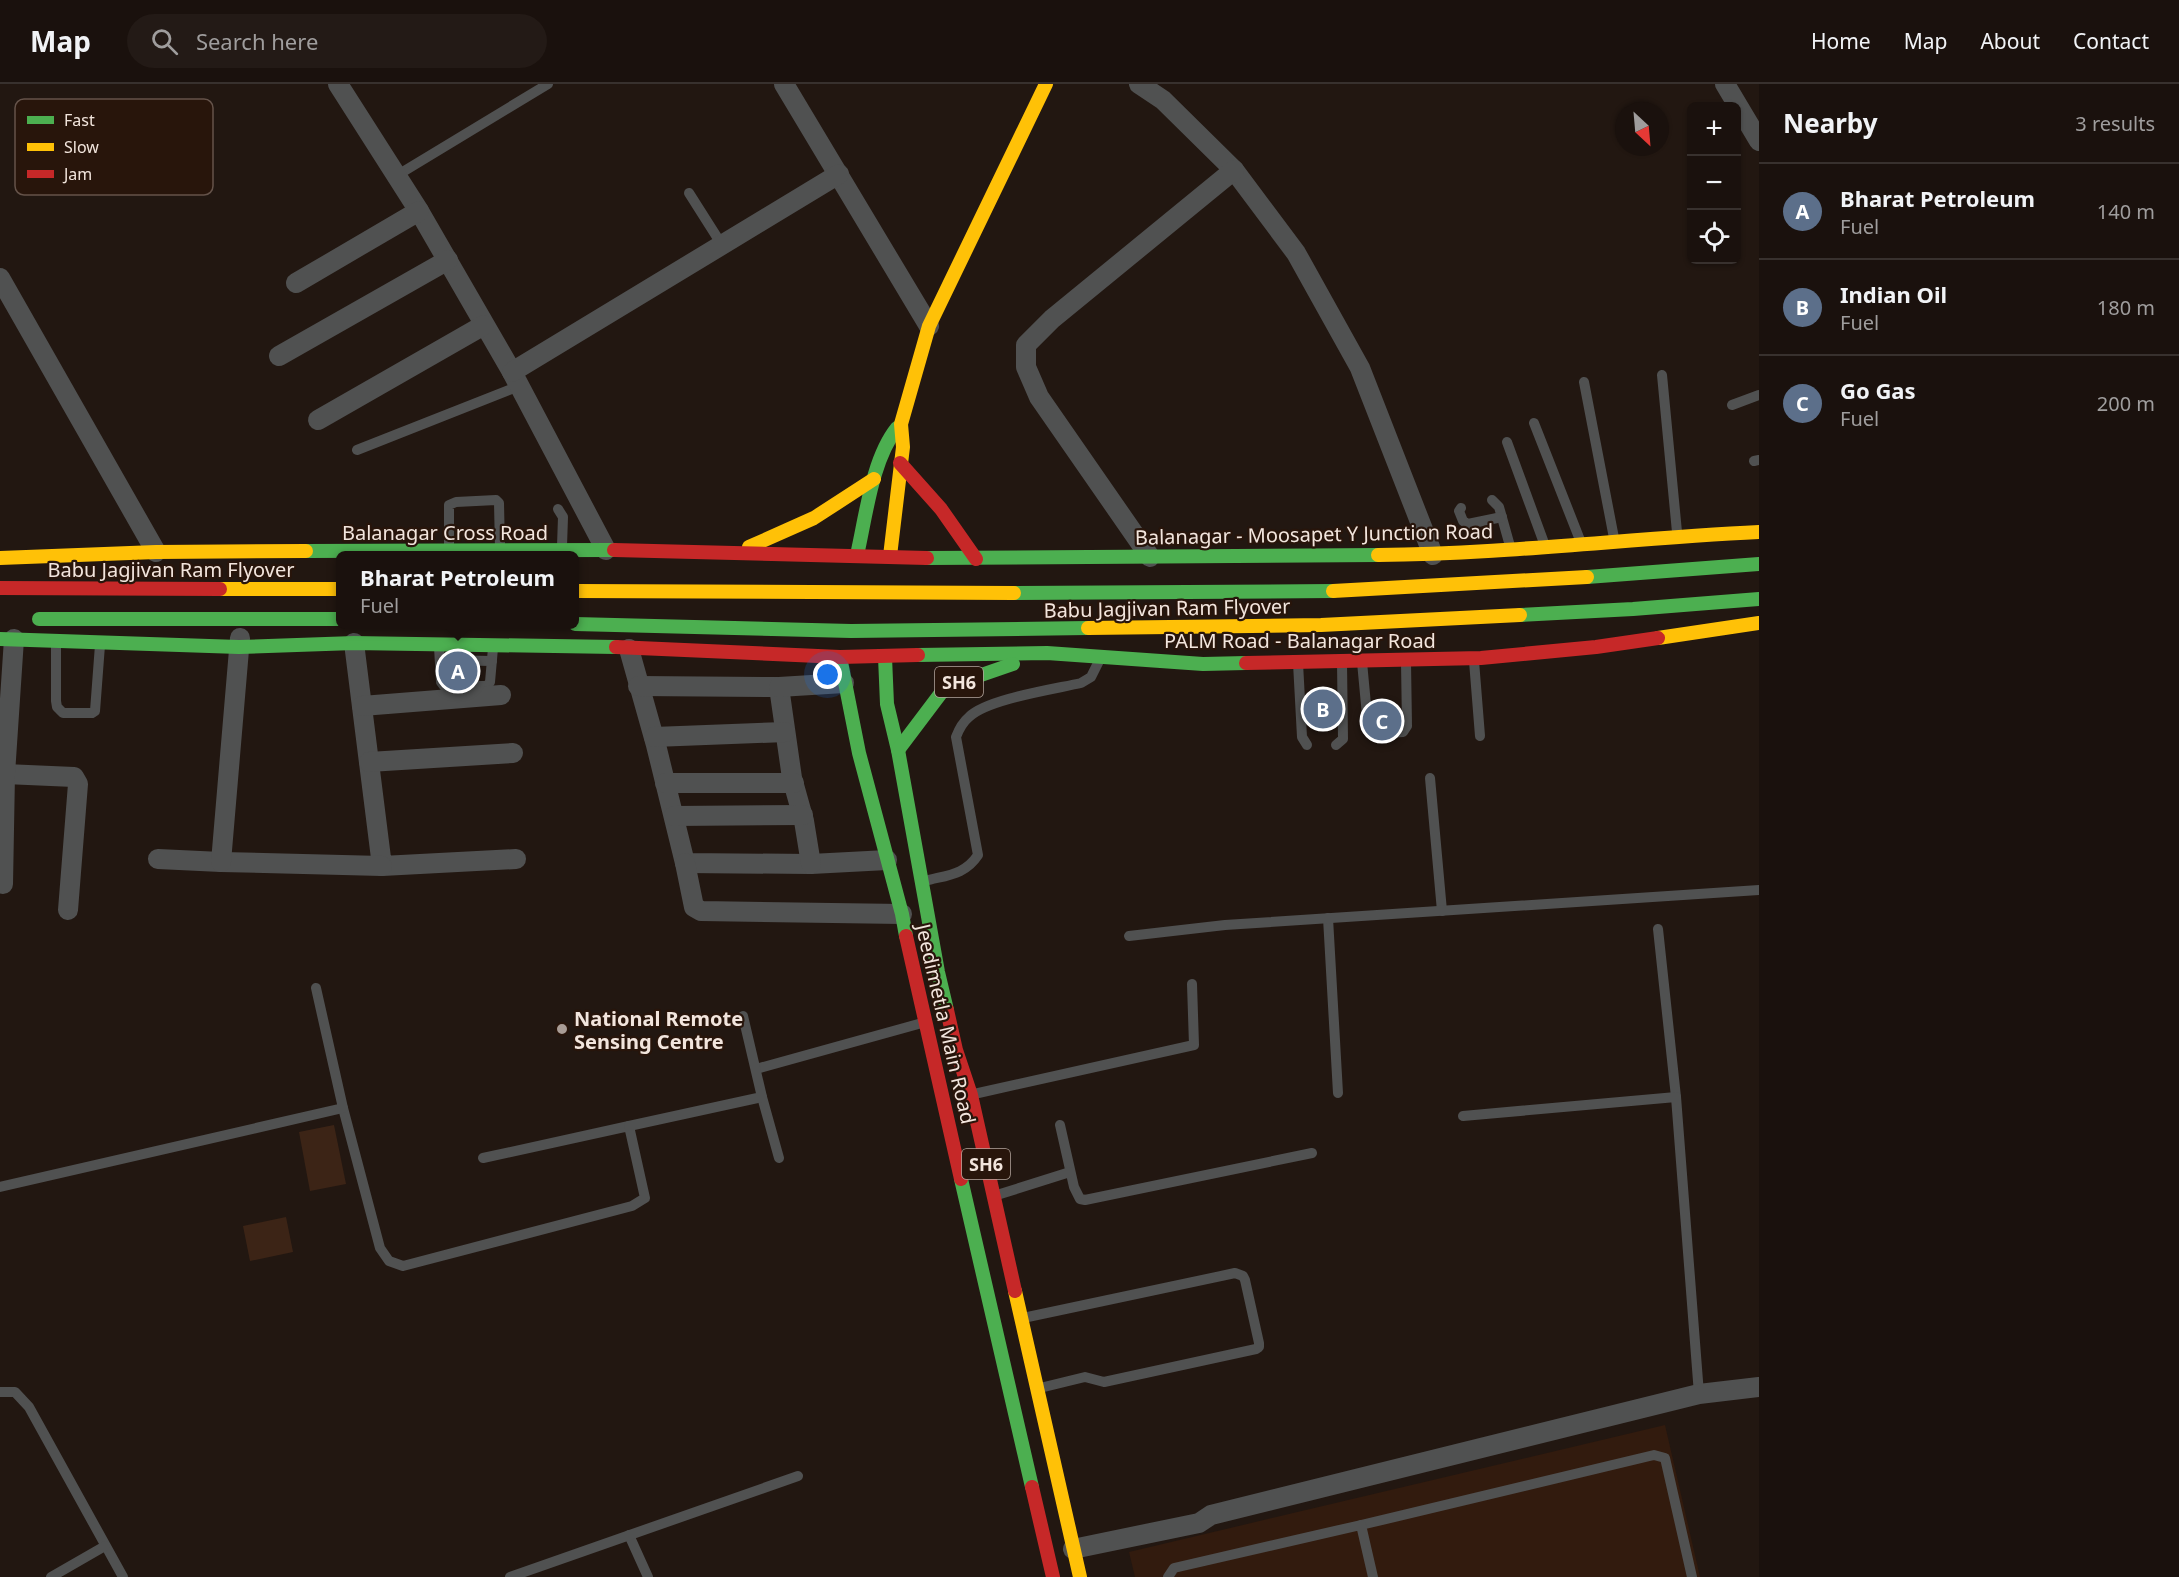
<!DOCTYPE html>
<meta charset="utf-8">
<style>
body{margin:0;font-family:"Noto Sans",sans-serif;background:#231a16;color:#f1f3f6}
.controls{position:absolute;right:18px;top:18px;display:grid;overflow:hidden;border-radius:9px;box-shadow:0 2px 4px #0004}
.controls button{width:54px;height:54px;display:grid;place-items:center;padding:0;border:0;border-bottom:2px solid #38312e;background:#1a110d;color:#f1f3f6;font:30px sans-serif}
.compass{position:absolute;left:1615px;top:18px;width:54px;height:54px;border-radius:50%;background:#1a110d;box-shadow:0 2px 4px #0004;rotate:154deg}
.you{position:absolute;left:828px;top:591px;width:21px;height:21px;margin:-15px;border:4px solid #fff;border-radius:50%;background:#1a73e8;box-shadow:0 0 0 9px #1a73e833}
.badge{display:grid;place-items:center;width:39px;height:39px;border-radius:50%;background:#b45309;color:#fff;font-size:20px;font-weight:700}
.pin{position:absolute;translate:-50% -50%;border:3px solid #fff;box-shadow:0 2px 6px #0006}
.popup{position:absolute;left:336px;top:467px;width:243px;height:78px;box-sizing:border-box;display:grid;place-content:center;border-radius:9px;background:#1a110d;filter:drop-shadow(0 2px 4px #0005);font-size:20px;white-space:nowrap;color:#9f9d9d}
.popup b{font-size:22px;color:#f1f3f6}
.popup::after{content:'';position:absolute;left:50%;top:100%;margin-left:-12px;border:12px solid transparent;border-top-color:#1a110d}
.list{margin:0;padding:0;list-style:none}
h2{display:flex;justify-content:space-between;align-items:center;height:78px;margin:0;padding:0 24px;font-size:26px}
h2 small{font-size:20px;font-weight:400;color:#9f9d9d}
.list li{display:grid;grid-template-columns:39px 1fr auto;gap:18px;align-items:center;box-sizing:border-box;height:96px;padding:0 24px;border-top:2px solid #38312e}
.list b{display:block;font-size:22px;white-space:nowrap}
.list p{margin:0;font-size:20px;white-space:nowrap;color:#9f9d9d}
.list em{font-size:20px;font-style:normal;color:#9f9d9d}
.icon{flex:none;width:33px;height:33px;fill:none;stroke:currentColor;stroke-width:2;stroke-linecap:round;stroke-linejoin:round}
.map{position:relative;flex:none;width:1759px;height:1493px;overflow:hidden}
header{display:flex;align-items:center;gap:36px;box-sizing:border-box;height:84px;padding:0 30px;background:#1a110d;border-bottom:2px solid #38312e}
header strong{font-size:28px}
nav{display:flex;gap:33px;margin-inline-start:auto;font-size:21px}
.search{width:420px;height:54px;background:#231a16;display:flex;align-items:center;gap:15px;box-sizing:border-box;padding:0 21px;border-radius:33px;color:#9f9d9d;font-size:22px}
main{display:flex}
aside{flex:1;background:#1a110d}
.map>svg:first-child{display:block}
.built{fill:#321b0e}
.green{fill:#3c2416}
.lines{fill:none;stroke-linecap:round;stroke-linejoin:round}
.lane{stroke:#505151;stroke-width:10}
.street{stroke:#505151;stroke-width:20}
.fast{stroke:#4caf50;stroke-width:14}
.slow{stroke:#ffc107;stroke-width:14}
.jam{stroke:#c62828;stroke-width:14}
.poi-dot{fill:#a99d96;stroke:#28150b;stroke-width:2}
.labels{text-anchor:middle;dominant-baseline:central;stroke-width:4.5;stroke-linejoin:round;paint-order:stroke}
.shield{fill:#28150b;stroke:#b5a79e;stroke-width:1.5}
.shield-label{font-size:18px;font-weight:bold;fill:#f2e5dd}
.street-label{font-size:20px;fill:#f2e5dd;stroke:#28150b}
.poi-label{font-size:20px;font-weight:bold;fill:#f2e5dd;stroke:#28150b;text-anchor:start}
.key{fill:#28150b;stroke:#65534a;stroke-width:1.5}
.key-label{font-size:16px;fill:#f2e5dd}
</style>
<header>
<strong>Map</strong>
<div class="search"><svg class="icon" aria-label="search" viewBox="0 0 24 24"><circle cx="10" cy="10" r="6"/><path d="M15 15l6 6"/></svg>Search here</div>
<nav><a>Home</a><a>Map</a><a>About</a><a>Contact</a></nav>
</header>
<main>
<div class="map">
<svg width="1759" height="1493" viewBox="0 0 1759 1493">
<rect width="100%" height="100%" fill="#221711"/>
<polygon class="built" points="1665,1341 1700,1493 1135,1493 1129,1468"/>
<g class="green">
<polygon points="334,1041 346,1100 310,1107 299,1048"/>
<polygon points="286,1133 293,1168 250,1177 243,1142"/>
</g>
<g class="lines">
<g class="lane">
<polyline points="396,92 548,0"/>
<polyline points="689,109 722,161"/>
<polyline points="1662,291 1677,448"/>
<polyline points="1584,298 1614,454"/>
<polyline points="1732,321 1759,311"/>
<polyline points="1534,339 1580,456"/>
<polyline points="1507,358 1544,459"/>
<polyline points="357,366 519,302"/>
<polyline points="1754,377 1759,376"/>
<polyline points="1492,416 1499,423 1510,462"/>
<polyline points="1461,424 1459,427 1463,437 1468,440 1502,433"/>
<polyline points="558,425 563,433 562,462"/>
<polyline points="449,464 449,421 456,418 496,416 499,419 500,465"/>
<polyline points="56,561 56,617 57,623 63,629 92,629 95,627 100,561"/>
<polyline points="439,563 441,598 444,602 487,602 490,598 493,564"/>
<polyline points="440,576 492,577"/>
<polyline points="1474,577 1480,652"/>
<polyline points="1362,578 1368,642 1372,650 1403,648 1407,642 1406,578"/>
<polyline points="1298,579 1302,653 1307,661"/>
<polyline points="1336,661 1343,655 1342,579"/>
<polyline points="1430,694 1442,827"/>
<path d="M 925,797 C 947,791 965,791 978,771 L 956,653 C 959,645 963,638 969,633 C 987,615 1055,605 1081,599 L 1091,593 L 1099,577"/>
<polyline points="1328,834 1338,1009"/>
<polyline points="1658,845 1676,1013"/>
<polyline points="1129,852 1225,841 1759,806"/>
<polyline points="756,985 922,939"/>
<polyline points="974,1010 1194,961 1192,900"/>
<polyline points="762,1013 779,1074"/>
<polyline points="343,1024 380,1164 389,1177 403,1182 632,1122 645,1114 629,1042 483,1074"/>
<polyline points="1463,1032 1676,1013 1699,1310"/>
<polyline points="1060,1041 1074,1103 1080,1115 1085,1116 1312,1069"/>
<polyline points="629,1042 762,1013 743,932"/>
<polyline points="0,1103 343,1024 316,904"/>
<polyline points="997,1111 1070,1088"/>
<polyline points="1023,1234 1235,1189 1243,1192 1245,1196 1259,1259 1259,1263 1256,1265 1104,1298 1085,1293 1040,1304"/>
<polyline points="0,1308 15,1308 29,1323 123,1493"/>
<polyline points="1361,1441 1654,1371 1665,1374 1692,1493"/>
<polyline points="629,1451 648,1493"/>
<polyline points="51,1493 105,1462"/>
<polyline points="510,1493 798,1392"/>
<polyline points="1168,1493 1174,1484 1361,1441 1373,1493"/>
</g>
<g class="street">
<polyline points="338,0 419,127 512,288 606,466"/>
<polyline points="784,0 929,242"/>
<polyline points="1139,0 1163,16 1234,86 1296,169 1360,284 1433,471"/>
<polyline points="1725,0 1759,57"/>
<polyline points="0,194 156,468"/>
<polyline points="296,199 419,127"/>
<polyline points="279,272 448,176"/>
<polyline points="512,288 839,90"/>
<polyline points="318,336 484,241"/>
<polyline points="1150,473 1039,313 1026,283 1026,261 1052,235 1234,86"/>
<polyline points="354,559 382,782 516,775"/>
<polyline points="629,565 656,661 685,779 811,780 887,776"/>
<polyline points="638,602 779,603 792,694 804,737 811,780"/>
<polyline points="779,603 844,599"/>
<polyline points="362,622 501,611"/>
<polyline points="654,653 785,648"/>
<polyline points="369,678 513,669"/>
<polyline points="5,690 74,693 78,700 68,826"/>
<polyline points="665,699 794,699"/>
<polyline points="674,732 803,731"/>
<polyline points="158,775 221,778 382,782"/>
<polyline points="221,778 240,554"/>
<polyline points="685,779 694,823 701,827 902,830"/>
<polyline points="3,800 5,690 14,555"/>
<polyline points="1073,1465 1199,1439 1211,1431 1699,1310 1759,1303"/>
</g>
<g class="fast">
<polyline points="306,467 614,466"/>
<path d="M 857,471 C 866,432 872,375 897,344"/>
<polyline points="927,474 1378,471"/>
<polyline points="1587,493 1759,480"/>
<polyline points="1014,509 1333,507"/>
<polyline points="1520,531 1633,525 1759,515"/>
<polyline points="39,535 341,535"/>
<polyline points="575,540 851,547 1088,544"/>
<polyline points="0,555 239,563 354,559 616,563"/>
<polyline points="918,571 1047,569 1203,580 1246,579"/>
<polyline points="840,573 859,669 902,830 906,852"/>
<polyline points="885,573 887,620 898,666 938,888 947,926"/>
<polyline points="898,666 941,609 958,599 1013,580"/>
<polyline points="961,1095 1032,1403"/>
</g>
<g class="slow">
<polyline points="749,463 814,434 874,395"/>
<path d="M 1378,471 C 1505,470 1632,454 1759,448"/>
<polyline points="890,472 903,363 901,340 929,242 1046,0"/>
<polyline points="0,474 156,468 306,467"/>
<polyline points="220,505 341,505"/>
<polyline points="575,507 1014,509"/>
<polyline points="1333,507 1587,493"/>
<polyline points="1088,544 1321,541 1520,531"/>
<polyline points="1658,554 1759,539"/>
<polyline points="1015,1207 1080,1493"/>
</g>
<g class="jam">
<polyline points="900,379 941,425 976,475"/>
<polyline points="614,466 927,474"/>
<polyline points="0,504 220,505"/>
<polyline points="616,563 840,573 918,571"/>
<polyline points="1246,579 1481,574 1596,563 1658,554"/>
<polyline points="906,852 961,1095"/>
<polyline points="947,926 956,966 971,1011 1015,1207"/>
<polyline points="1032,1403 1053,1493"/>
</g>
</g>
<circle class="poi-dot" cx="562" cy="945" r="6"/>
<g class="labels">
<g class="shield">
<rect x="935" y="583" width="48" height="30" rx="4.5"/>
<rect x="962" y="1065" width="48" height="30" rx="4.5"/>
</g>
<g class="shield-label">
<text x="959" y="598">SH6</text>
<text x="986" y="1080">SH6</text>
</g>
<g class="street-label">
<text x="445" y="448">Balanagar Cross Road</text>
<text transform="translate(1314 450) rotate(-1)">Balanagar - Moosapet Y Junction Road</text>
<text x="171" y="485">Babu Jagjivan Ram Flyover</text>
<text transform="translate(1167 524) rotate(-1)">Babu Jagjivan Ram Flyover</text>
<text x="1300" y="556">PALM Road - Balanagar Road</text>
<text transform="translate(946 940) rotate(77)">Jeedimetla Main Road</text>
</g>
<g class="poi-label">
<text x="574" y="934">National Remote<tspan x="574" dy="23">Sensing Centre</tspan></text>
</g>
</g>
<rect x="15" y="15" width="198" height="96" rx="9" class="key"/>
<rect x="27" y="32" width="27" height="8" fill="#4caf50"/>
<rect x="27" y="59" width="27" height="8" fill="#ffc107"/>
<rect x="27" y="86" width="27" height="8" fill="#c62828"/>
<g class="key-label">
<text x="64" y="42">Fast</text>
<text x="64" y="69">Slow</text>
<text x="64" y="96">Jam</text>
</g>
</svg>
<div class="controls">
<button>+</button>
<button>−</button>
<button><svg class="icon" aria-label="locate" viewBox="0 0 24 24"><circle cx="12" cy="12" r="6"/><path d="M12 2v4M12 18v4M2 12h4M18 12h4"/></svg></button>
</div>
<svg class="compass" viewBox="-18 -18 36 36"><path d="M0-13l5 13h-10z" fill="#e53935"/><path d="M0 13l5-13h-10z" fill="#9f9d9d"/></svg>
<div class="you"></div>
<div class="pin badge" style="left:458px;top:587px;background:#5c6f8a">A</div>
<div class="popup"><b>Bharat Petroleum</b>Fuel</div>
<div class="pin badge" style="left:1323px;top:625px;background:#5c6f8a">B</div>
<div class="pin badge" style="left:1382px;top:637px;background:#5c6f8a">C</div>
</div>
<aside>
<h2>Nearby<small>3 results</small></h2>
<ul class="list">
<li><span class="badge" style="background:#5c6f8a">A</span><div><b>Bharat Petroleum</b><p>Fuel</p></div><em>140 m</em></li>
<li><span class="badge" style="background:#5c6f8a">B</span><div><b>Indian Oil</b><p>Fuel</p></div><em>180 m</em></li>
<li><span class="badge" style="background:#5c6f8a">C</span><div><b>Go Gas</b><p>Fuel</p></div><em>200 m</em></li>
</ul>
</aside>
</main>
